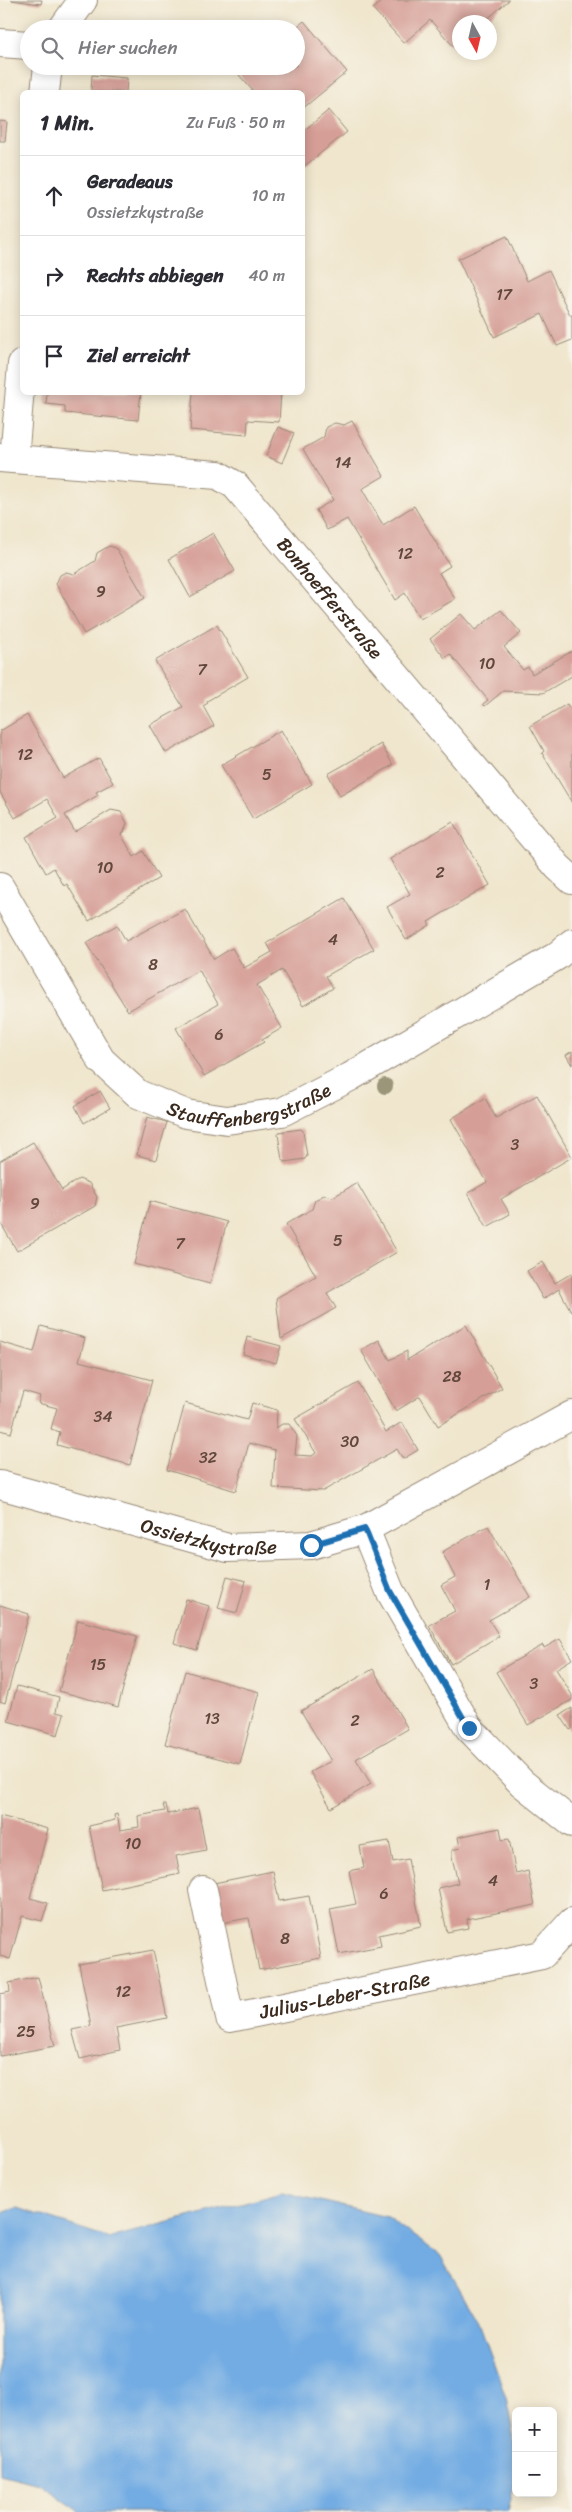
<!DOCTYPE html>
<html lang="de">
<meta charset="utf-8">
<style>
body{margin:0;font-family:Sriracha,sans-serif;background:#f7f7f7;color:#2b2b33}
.controls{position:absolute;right:15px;bottom:15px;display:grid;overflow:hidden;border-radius:8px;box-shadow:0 2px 12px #0003}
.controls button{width:45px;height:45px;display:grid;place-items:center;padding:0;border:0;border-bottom:1px solid #e1e1e2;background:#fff;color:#2b2b33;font:25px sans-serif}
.compass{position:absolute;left:452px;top:15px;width:45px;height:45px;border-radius:50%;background:#fff;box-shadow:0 2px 12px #0003;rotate:172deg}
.stop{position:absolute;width:15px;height:15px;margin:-11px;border:4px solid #1f6fb2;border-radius:50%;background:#fff}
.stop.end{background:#1f6fb2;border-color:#fff;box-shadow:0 1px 5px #0008}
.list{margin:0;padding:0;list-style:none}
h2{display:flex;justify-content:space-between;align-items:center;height:65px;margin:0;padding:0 20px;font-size:21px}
h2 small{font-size:16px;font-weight:400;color:#7c7c81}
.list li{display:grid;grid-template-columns:32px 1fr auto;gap:15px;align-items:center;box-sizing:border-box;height:80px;padding:0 20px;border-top:1px solid #e1e1e2}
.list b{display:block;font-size:19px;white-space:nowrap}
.list p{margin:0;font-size:16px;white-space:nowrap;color:#7c7c81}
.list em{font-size:16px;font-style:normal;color:#7c7c81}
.icon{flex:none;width:28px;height:28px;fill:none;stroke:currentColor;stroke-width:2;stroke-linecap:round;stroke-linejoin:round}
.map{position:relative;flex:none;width:572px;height:2512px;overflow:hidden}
.search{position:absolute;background:#fff;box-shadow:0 2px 12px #0003;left:20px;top:20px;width:285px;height:55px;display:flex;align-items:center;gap:12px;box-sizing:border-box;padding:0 18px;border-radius:28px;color:#7c7c81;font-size:19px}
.panel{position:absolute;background:#fff;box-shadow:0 2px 12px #0003;left:20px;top:90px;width:285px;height:305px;border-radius:8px}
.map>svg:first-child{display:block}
.water{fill:#72ace3;stroke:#566b80}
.building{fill:#d59e96}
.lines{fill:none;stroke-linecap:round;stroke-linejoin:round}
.street-casing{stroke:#968876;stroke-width:30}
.street{stroke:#fff;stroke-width:28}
.tree{fill:#9b967a}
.route{stroke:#1f6fb2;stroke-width:6}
.labels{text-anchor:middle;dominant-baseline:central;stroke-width:4.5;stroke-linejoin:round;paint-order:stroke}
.number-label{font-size:16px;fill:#62473c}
.street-label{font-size:19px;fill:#3b2a1e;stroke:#f7f3e8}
</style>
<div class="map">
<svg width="572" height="2512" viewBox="0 0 572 2512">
<rect width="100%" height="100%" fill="#f7f3e8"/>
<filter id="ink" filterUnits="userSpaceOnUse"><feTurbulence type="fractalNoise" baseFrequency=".02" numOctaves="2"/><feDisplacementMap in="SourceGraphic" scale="10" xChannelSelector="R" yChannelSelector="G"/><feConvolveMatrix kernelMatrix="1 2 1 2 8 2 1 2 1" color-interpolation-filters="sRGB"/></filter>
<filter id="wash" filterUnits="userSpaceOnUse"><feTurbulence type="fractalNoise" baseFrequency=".0096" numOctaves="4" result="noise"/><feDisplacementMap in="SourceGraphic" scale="20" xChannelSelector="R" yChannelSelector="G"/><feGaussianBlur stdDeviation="1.12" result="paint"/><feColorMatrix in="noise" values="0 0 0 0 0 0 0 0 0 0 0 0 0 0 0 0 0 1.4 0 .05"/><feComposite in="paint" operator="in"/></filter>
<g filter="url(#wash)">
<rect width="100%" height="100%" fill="#f0e6cd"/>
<polygon class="water" points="282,2192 387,2217 440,2255 479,2322 506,2397 516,2450 516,2477 508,2512 81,2512 39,2484 0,2474 0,2213 18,2208 110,2238"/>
<g id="blocks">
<g class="building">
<polygon points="11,0 42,0 41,4"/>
<polygon points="383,0 509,0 484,22 459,22 459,45 455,48 430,20 404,43 373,9"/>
<polygon points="304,21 347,72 302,109 302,92 254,92 239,75 249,66 296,66 296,29 294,29"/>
<polygon points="92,75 127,78 126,92 91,92"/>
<polygon points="329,110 347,132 302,168 302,132"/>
<polygon points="0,121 7,122 5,141 0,141"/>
<polygon points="507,236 527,281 549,270 570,315 572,315 572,340 557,346 542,314 494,337 458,259"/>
<polygon points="47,392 141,392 138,420 65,413 65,406 46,404"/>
<polygon points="193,392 281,392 279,422 248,420 247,435 190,430"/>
<polygon points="352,421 384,476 362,489 383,525 414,506 450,566 439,573 455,599 420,619 405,593 395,600 347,519 327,530 316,510 333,500 303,449 324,437 326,427 335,423 344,425"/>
<polygon points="278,427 294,433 282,463 266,456"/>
<polygon points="213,533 235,571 190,597 169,559"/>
<polygon points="109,546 116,548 145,598 84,634 56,584 60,575 66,572 74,574 95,561 97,553"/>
<polygon points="501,610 521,633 504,647 523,670 528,667 532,674 572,651 572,676 543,693 503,691 485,706 483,704 488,700 450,654 445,658 430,639 461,614 475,630"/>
<polygon points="217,625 248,677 207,701 208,703 203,706 214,726 166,753 150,725 183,707 155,661"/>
<polygon points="567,704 572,712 572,803 542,753 544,751 530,726"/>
<polygon points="27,715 63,778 99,758 113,783 96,792 98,795 65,815 75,832 111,810 121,812 127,823 124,832 121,834 134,857 143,851 159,878 89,921 67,884 64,886 54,868 46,873 26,837 58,818 47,799 15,818 0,792 0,731"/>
<polygon points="281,730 312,784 253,819 221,765"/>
<polygon points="381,744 393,765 340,796 328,774"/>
<polygon points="453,822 490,885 428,922 430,925 406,940 387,907 410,894 390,859"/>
<polygon points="344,898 374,949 326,976 333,988 303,1006 282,970 257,985 282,1028 262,1040 264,1042 204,1076 176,1028 218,1004 199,970 128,1011 86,943 117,925 126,941 185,909 214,959 232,948 244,968 272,952 267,943"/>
<polygon points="572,1051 572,1065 566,1055"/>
<polygon points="100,1091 110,1108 84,1123 75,1106"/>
<polygon points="537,1095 572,1157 501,1199 510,1214 487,1227 468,1193 487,1182 451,1119 485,1098 496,1118"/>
<polygon points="147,1117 167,1122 156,1160 137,1155"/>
<polygon points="301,1129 303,1131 307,1156 305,1159 284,1162 282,1160 278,1134 279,1132"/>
<polygon points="33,1142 62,1190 79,1179 89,1183 97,1197 95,1206 17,1251 0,1222 0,1161"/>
<polygon points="357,1183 397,1252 327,1293 336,1308 281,1339 276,1298 316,1276 286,1224 312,1209 315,1200 324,1195 333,1197"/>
<polygon points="150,1201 227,1222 210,1284 134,1264"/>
<polygon points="543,1262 555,1283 572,1273 572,1313 559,1289 543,1299 527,1271"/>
<polygon points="466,1325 502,1388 438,1426 420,1396 396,1411 361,1350 379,1340 390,1360 407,1351 407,1360"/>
<polygon points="41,1326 85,1338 79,1361 152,1380 130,1465 57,1445 60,1432 51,1429 57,1408 38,1403 40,1396 23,1391 11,1433 0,1430 0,1342 34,1352"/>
<polygon points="247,1337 281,1346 276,1363 243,1354"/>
<polygon points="358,1383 386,1432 402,1422 418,1450 403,1459 397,1449 323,1491 273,1488 275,1450 249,1443 236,1491 167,1470 185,1403 247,1420 252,1403 277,1410 276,1428 282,1424 289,1424 297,1436 295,1455 312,1456 316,1453 295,1419"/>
<polygon points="488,1526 530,1597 489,1620 499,1636 451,1664 429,1625 455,1611 441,1585 455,1577 442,1552"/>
<polygon points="227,1576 246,1581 237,1613 218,1608"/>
<polygon points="186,1599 209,1606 197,1650 174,1643"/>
<polygon points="0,1605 29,1614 5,1703 0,1701"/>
<polygon points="78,1620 137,1636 118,1707 59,1691"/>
<polygon points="560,1639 572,1659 556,1669 572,1695 572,1700 528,1725 496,1672 543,1645 544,1648"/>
<polygon points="373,1669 408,1729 356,1759 371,1784 331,1808 310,1772 331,1761 301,1711"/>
<polygon points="185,1671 259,1692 240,1764 165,1744"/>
<polygon points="17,1686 59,1697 56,1712 64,1714 58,1735 8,1721"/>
<polygon points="572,1708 572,1729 570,1730 560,1715"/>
<polygon points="163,1805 166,1805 168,1814 198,1808 206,1850 176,1856 180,1874 102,1890 89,1826 115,1820 114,1815 117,1814 120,1830 139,1827 138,1816 165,1811"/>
<polygon points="0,1816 48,1829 30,1898 48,1903 42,1921 22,1916 10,1959 0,1956"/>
<polygon points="500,1828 502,1840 509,1839 516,1874 528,1871 535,1905 467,1919 468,1928 447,1932 438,1888 458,1883 452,1857 452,1850 460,1848 458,1837"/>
<polygon points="389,1841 393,1862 408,1859 421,1926 379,1935 381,1946 339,1954 330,1909 356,1904 349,1871 364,1868 360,1846"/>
<polygon points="273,1871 279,1901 309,1896 321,1958 259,1970 249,1918 221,1923 214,1883"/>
<polygon points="153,1950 167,2018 116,2028 120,2050 80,2059 72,2030 91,2026 79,1964"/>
<polygon points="38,1977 55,2046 0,2056 0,1994 10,1992 9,1983"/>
</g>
</g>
</g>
<g filter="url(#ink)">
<use href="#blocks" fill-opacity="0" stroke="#968876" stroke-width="1"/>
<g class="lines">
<defs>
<g id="street">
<polyline points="62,29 83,0"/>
<polyline points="0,43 29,45"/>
<polyline points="45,92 48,66"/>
<path id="s1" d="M 0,458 L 218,475 L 235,485 L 558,867 L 572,880"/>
<polyline points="14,459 22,364"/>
<path id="s2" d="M 0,887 L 101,1060 L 138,1094 L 186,1114 L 227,1120 L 282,1112 L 350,1077 L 557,956 L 572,943"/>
<path id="s3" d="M 0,1485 L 228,1548 L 311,1545 L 365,1529 L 572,1415"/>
<polyline points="365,1529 390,1591 469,1728 522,1783 572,1823"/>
<path id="s4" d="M 203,1890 L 230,2018 L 542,1955 L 572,1922"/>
</g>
</defs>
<use href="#street" class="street-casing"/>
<use href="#street" class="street"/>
</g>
<circle class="tree" cx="385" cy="1086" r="8"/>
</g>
<g class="lines" filter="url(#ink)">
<polyline class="route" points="311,1545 365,1529 390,1591 469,1728"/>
</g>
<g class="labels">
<g class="number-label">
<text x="504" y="294">17</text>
<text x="343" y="462">14</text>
<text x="405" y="553">12</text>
<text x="101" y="591">9</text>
<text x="487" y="663">10</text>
<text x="202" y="669">7</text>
<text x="25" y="754">12</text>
<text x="267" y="774">5</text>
<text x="105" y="867">10</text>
<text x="440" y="872">2</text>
<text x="333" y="939">4</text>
<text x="153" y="964">8</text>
<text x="219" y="1034">6</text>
<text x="515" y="1144">3</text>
<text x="35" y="1203">9</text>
<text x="338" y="1240">5</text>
<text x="180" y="1243">7</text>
<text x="452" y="1376">28</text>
<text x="103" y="1416">34</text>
<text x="350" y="1441">30</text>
<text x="208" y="1457">32</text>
<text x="487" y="1584">1</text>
<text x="98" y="1664">15</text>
<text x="534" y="1683">3</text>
<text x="212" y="1718">13</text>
<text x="355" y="1720">2</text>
<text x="133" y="1843">10</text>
<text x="493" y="1880">4</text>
<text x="384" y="1893">6</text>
<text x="285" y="1938">8</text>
<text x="123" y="1991">12</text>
<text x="26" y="2031">25</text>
</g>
<g class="street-label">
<text stroke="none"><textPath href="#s1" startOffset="386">Bonhoefferstraße</textPath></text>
<text stroke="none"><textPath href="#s2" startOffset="368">Stauffenbergstraße</textPath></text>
<text stroke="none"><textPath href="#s3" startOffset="216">Ossietzkystraße</textPath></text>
<text stroke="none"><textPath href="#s4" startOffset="248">Julius-Leber-Straße</textPath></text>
</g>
</g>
</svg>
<div class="controls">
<button>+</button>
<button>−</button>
</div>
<svg class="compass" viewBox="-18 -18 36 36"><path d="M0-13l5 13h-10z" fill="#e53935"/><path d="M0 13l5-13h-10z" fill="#7c7c81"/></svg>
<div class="stop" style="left:311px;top:1545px"></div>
<div class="stop end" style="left:469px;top:1728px"></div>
<div class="search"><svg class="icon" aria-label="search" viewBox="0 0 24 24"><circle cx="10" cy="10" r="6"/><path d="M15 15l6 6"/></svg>Hier suchen</div>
<section class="panel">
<h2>1 Min.<small>Zu Fuß · 50 m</small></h2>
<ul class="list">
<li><svg class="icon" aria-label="ahead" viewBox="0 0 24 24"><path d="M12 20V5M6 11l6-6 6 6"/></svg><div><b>Geradeaus</b><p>Ossietzkystraße</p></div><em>10 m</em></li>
<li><svg class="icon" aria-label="right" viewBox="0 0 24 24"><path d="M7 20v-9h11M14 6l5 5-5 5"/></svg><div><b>Rechts abbiegen</b></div><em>40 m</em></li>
<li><svg class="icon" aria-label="arrive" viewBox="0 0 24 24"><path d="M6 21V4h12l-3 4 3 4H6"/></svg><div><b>Ziel erreicht</b></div></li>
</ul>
</section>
</div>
